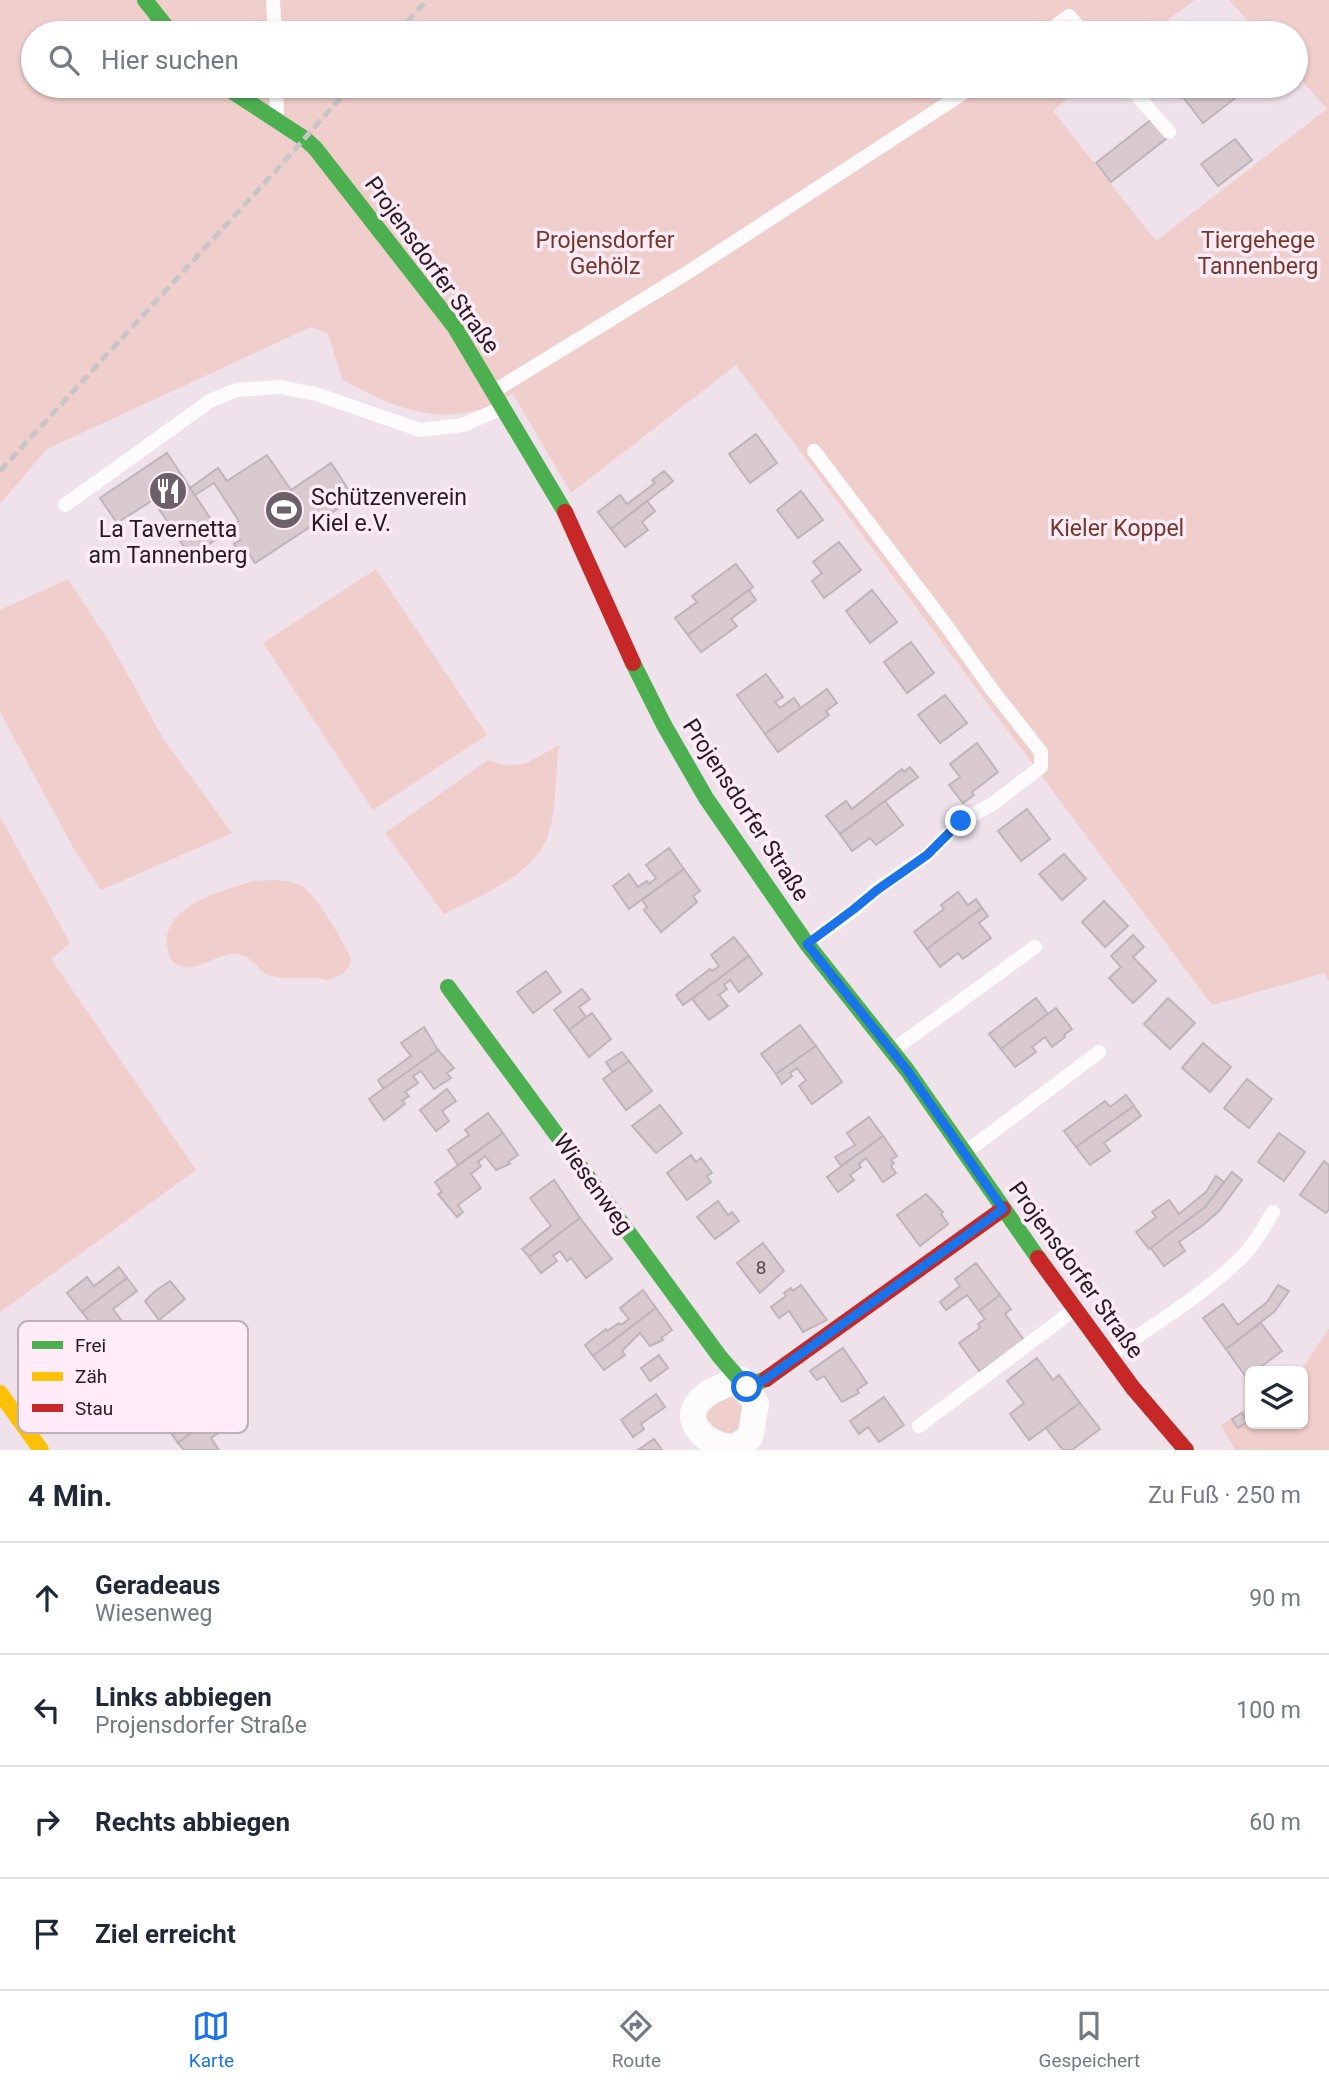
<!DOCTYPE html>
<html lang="de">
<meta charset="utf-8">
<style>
body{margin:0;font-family:Roboto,sans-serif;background:#f2f2f3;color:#1f2937}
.controls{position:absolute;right:21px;bottom:21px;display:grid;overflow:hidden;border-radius:10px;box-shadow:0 2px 5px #0004}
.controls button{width:63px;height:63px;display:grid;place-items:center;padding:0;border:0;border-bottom:2px solid #e0e1e3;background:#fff;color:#1f2937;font:35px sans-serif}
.stop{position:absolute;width:21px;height:21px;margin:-16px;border:5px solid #1a73e8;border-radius:50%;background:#fff}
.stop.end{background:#1a73e8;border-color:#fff;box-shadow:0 2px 7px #0008}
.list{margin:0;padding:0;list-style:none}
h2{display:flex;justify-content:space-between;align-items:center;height:91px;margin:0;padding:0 28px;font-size:30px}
h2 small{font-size:23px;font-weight:400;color:#747a83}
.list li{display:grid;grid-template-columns:46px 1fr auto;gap:21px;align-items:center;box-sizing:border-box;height:112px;padding:0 28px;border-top:2px solid #e0e1e3}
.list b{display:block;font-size:26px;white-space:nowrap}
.list p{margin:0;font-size:23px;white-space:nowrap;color:#747a83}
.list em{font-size:23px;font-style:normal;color:#747a83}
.icon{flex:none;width:38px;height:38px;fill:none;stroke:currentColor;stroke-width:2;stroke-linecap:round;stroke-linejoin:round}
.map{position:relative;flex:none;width:1329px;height:1450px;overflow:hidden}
.search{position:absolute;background:#fff;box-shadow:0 2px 5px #0004;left:21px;right:21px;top:21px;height:77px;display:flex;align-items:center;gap:18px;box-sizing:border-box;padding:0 24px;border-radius:38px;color:#747a83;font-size:26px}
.sheet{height:539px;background:#fff}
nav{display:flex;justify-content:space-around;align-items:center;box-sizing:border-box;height:98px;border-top:2px solid #e0e1e3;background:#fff;font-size:19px;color:#747a83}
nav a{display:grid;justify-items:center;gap:4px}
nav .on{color:#1a73e8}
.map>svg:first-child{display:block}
.green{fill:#f0cecb}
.building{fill:#d9cacf;stroke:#bfb4ba;stroke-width:2}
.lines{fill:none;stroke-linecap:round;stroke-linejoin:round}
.lane{stroke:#fdfbfc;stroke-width:14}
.street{stroke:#fdfbfc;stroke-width:26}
.fast{stroke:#4caf50;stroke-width:16}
.slow{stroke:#ffc107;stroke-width:16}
.jam{stroke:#c62828;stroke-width:16}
.rail{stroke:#c8c5c7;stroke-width:5;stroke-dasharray:10 5;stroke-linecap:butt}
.route{stroke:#1a73e8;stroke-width:9}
.labels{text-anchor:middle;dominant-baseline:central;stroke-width:7;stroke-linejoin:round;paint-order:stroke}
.number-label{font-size:19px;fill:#564b51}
.park-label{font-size:23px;fill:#753727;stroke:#ffecf8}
.street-label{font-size:23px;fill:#251c22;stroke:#ffecf8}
.poi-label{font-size:23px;fill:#251c22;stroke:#ffecf8;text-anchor:start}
.key{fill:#ffecf8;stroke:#beaeb8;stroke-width:2}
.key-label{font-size:19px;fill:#251c22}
</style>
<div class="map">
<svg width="1329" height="1450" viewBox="0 0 1329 1450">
<rect width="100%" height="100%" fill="#efe2eb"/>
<g class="green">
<path d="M 0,0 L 1195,0 L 1149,33 L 33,33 L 33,86 L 1082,86 L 1053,111 L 1156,241 L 1327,109 L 1296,74 L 1296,33 L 1259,33 L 1229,0 L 1329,0 L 1329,981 L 1324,973 L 1212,1005 L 736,365 L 571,493 L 513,394 C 502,399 490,407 478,410 C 428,424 385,403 342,379 L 328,334 L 311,327 L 47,449 L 0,504 Z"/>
<polygon points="376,569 487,735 373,810 263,643"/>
<polygon points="68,579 110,643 164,740 232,833 101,890 74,849 0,712 0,610"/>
<path d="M 559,745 C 555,774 557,804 549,832 C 538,874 479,896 444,914 L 385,833 L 488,760 C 519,773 532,760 559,745 Z"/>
<polygon points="0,817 70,943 51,959 196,1170 0,1312"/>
<path d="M 255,881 C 270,880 286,879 300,885 C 317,894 342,940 351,958 C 350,972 338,978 326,980 C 309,975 290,981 272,976 C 258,973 253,955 237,954 C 217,952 201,972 180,966 C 173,964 169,957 168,950 C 157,907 225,889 255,881 Z"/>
<polygon points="1329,1328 1329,1450 1235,1450 1221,1425 1250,1406 1250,1424 1303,1424 1301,1371"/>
<polygon points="732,1397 744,1409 743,1425 733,1434 718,1435 705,1417 712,1400"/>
</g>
<g class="building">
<polygon points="1190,86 1246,86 1248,88 1203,123 1180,93"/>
<polygon points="1152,119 1167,138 1111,182 1096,163"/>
<polygon points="1235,139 1252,160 1218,186 1201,164"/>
<polygon points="756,434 777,463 750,483 729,454"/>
<polygon points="167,453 222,536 190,556 153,500 117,523 100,498"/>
<polygon points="267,455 291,490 331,463 354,498 255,563 246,549 240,553 234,544 240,540 231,527 239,521 214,483 195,495 190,488 218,468 227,481"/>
<polygon points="664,471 673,481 611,529 598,512 620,495 627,504 655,483 652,480"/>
<polygon points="801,491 823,520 798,538 777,510"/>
<polygon points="647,501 655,511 642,522 648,530 625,547 611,529"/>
<polygon points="839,542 861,570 824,598 812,581 822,573 813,562"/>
<polygon points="736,564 753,587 688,635 675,618 697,602 692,596"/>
<polygon points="749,590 756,600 731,619 737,626 701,652 688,635"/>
<polygon points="872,590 897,622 870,643 846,611"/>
<polygon points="911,642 934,673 907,693 884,662"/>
<polygon points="766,674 783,697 775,702 780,708 794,698 801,708 765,734 737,695"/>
<polygon points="827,689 837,703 826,711 829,715 778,752 765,734"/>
<polygon points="945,695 967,723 940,743 918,715"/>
<polygon points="977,743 998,772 972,792 974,795 963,803 949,785 960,777 950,764"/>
<polygon points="910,767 918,777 840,834 826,816 846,801 852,809 902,769 904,772"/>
<polygon points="885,801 903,825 876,845 870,838 852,851 840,834"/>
<polygon points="1027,809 1050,839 1021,861 998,831"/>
<polygon points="669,848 684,869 629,909 613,886 629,874 638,887 647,881 649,884 656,878 646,865"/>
<polygon points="1064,854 1086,879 1062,900 1039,874"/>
<polygon points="684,869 700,891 693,896 697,902 661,932 644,910 647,907 642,900"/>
<polygon points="958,892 968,905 976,899 982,908 927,949 914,932 944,909 941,905"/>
<polygon points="1104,901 1128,926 1105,947 1082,922"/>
<polygon points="982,908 988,916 979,923 991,938 963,959 958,953 940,967 927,949"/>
<polygon points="1133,935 1144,947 1133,957 1156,981 1133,1003 1109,978 1121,967 1111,956"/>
<polygon points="734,937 749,956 683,1005 676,995 710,969 712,971 719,966 711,955"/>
<polygon points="749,956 762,974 739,992 730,980 724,985 727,989 719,995 728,1006 709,1020 692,999"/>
<polygon points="546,971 561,992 533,1013 517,992"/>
<polygon points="582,989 590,999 579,1007 586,1017 569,1030 554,1010"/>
<polygon points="1036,998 1048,1014 1001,1049 989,1034"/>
<polygon points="1168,998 1195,1023 1170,1049 1144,1024"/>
<polygon points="1056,1008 1072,1029 1064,1035 1065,1037 1052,1047 1045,1037 1032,1047 1036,1052 1015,1067 1001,1049"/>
<polygon points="592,1013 611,1039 589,1057 569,1030"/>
<polygon points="800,1025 816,1046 776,1074 761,1054"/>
<polygon points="424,1027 438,1050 384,1089 378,1080 411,1056 401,1043"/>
<polygon points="1203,1043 1231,1067 1210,1092 1182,1068"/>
<polygon points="816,1046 842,1082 812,1104 799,1086 806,1080 797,1068 790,1073 792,1076 782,1084 776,1074"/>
<polygon points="438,1050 454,1068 447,1073 451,1078 434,1089 421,1071 413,1076 418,1083 405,1092 409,1096 402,1101 405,1104 384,1120 369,1099"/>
<polygon points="622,1052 629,1061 613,1073 606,1062"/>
<polygon points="629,1061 652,1091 626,1110 603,1079"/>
<polygon points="1247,1079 1272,1099 1249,1128 1224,1108"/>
<polygon points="447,1089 456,1101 442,1111 449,1121 436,1131 420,1110"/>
<polygon points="1126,1095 1134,1106 1076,1147 1064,1131 1105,1101 1110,1107"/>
<polygon points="660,1105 682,1133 656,1153 632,1126"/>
<polygon points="1134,1106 1141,1116 1104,1143 1110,1151 1090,1165 1076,1147"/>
<polygon points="488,1113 503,1133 458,1165 448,1150 469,1135 465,1130"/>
<polygon points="869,1117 883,1136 841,1166 835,1157 855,1145 847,1133"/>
<polygon points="503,1133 518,1155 508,1162 510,1164 496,1170 485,1156 478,1162 481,1166 471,1174 481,1188 458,1205 463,1212 457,1217 438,1194 442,1192 435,1182"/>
<polygon points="1279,1133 1305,1152 1284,1181 1258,1162"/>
<polygon points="883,1136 897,1156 891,1160 894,1163 891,1166 896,1173 883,1182 866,1158 859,1164 861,1167 850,1175 854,1180 838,1192 827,1177"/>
<polygon points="691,1155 696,1162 701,1158 712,1173 707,1176 711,1182 687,1200 667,1173"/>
<polygon points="1324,1161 1329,1165 1329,1209 1326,1213 1300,1195"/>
<polygon points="1232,1172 1242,1180 1220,1210 1203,1225 1179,1242 1185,1251 1164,1266 1150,1247 1205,1207"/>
<polygon points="1216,1176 1224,1182 1205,1207 1149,1249 1136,1232 1156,1217 1152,1212 1169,1200 1179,1214 1206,1192"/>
<polygon points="554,1180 580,1218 529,1257 522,1249 551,1226 530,1198"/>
<polygon points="926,1194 943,1212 941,1214 948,1224 920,1246 897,1215"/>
<polygon points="718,1201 728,1215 732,1212 739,1221 715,1239 697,1217"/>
<polygon points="580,1218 612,1259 586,1278 571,1258 567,1261 560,1251 553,1256 557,1261 541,1273 529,1257"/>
<polygon points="763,1243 784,1271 760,1293 737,1263"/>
<polygon points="976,1263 1000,1295 979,1311 967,1295 946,1310 940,1302 960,1286 955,1279"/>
<polygon points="119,1267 127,1278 82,1312 67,1293 87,1277 94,1286"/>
<polygon points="127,1278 137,1291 113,1309 122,1321 106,1333 100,1326 96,1330 82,1312"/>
<polygon points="170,1281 185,1299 159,1320 145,1301 154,1292"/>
<polygon points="801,1285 827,1320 803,1332 789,1311 779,1318 771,1307 786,1296 784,1293 791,1288 793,1291"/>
<polygon points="1278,1285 1289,1291 1274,1312 1226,1349 1203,1318 1223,1304 1238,1325 1267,1302"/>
<polygon points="643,1290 656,1308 593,1356 585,1345 606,1329 607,1331 619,1323 621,1325 629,1319 620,1308"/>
<polygon points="1000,1295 1011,1309 1005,1314 1024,1340 980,1372 959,1343 980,1328 978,1324 985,1319 979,1311"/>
<polygon points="656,1308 672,1330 661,1338 663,1340 650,1346 640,1333 622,1351 625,1355 604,1370 593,1356"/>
<polygon points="1261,1323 1282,1351 1255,1371 1250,1371 1246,1377 1226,1349"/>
<polygon points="843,1348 867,1383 857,1390 859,1393 842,1402 824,1376 817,1380 810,1371"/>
<polygon points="659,1355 668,1368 650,1381 641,1368"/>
<polygon points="1037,1358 1053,1380 1059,1375 1080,1403 1029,1440 1010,1414 1024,1403 1007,1381"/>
<polygon points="656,1394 665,1407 641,1424 644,1429 633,1437 621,1420"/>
<polygon points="884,1397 904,1425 879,1442 868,1427 859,1434 850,1421"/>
<polygon points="1080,1403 1100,1429 1072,1450 1063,1450 1046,1428"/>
<polygon points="216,1404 221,1411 178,1443 167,1427 189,1410 196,1419"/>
<polygon points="231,1404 242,1418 211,1438 219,1450 184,1450 178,1443"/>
<polygon points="1242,1413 1247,1422 1238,1428 1232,1419"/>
<polygon points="654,1439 662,1450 638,1450"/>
</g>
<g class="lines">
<g class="lane">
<polyline points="273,0 275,33"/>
<polyline points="1046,33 1069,16 1084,33"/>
<polyline points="276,86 277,116"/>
<polyline points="1129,86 1169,132"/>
<polyline points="494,391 690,271 974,86"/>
<polyline points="65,505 210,401 236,390 280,387 316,394 420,430 463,425 502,408"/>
<polyline points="808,943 854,910 877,889 927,855 961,821 991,805 1041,767 1041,752 993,691 943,621 814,451"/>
<polyline points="893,1050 1035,947"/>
<polyline points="966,1152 1099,1052"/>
<path d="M 1111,1354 C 1155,1324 1204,1294 1242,1257 C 1255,1244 1264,1227 1273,1212"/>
<polyline points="919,1426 1075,1309"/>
</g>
<path class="street" d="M 740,1379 C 726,1385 706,1391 697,1404 C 682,1426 714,1450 736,1446 C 740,1444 746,1440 750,1437 L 756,1404 L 746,1387"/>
<g class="fast">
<polyline points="145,0 171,33"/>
<polyline points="224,86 305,139 315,148 454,326 565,512"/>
<polyline points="633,663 664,725 706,798 807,944 907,1070 1038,1258"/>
<polyline points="448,987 720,1357 746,1387 766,1379"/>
</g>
<polyline class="slow" points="0,1393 41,1450"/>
<g class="jam">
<polyline points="565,512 633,663"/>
<polyline points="1038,1258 1133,1388 1186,1450"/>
<polyline points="766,1379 1003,1209"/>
</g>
<g class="rail">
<polyline points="397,33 427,0"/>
<polyline points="0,471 281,165 351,86"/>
</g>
</g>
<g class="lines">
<polyline class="route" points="747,1387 757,1384 770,1376 1003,1209 907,1070 807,944 854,909 877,890 927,855 961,821"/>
</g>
<defs>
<symbol id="restaurant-disc" viewBox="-11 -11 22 22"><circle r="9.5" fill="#6c6168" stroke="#ffecf8"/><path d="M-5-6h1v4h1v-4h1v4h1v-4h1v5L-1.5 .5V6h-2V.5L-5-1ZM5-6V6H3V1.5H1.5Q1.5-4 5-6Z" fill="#fff"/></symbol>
<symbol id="stadium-disc" viewBox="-11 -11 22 22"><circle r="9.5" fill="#6c6168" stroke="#ffecf8"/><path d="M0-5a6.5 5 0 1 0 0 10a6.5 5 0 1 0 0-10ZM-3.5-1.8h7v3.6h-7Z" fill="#fff"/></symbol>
</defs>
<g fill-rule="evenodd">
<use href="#restaurant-disc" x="146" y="469" width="44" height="44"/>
<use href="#stadium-disc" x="262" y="488" width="44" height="44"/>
</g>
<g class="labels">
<g class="number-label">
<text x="761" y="1267">8</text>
</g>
<g class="park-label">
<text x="605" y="240">Projensdorfer<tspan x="605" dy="26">Gehölz</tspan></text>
<text x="1258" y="240">Tiergehege<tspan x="1258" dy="26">Tannenberg</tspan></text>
<text x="1117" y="528">Kieler Koppel</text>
</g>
<g class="street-label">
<text transform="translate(432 265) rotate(54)">Projensdorfer Straße</text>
<text transform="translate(746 810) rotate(57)">Projensdorfer Straße</text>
<text transform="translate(593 1184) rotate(54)">Wiesenweg</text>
<text transform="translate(1076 1270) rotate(54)">Projensdorfer Straße</text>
</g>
<g class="poi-label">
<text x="311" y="497">Schützenverein<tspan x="311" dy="26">Kiel e.V.</tspan></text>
<text x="168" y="529" text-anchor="middle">La Tavernetta<tspan x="168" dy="26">am Tannenberg</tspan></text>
</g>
</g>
<rect x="18" y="1321" width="230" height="112" rx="10" class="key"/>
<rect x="32" y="1341" width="31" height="8" fill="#4caf50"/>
<rect x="32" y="1372" width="31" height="9" fill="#ffc107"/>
<rect x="32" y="1404" width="31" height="8" fill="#c62828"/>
<g class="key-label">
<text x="75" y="1352">Frei</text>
<text x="75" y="1383">Zäh</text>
<text x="75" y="1415">Stau</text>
</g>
</svg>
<div class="controls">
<button><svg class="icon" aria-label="layers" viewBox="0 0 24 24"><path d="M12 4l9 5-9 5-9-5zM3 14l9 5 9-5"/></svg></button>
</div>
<div class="stop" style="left:747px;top:1387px"></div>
<div class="stop end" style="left:961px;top:821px"></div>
<div class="search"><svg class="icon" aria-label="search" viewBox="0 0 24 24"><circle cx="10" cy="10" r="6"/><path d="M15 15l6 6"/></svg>Hier suchen</div>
</div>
<section class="sheet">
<h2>4 Min.<small>Zu Fuß · 250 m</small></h2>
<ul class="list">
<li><svg class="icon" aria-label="ahead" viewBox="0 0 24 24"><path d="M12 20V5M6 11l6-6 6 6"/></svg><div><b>Geradeaus</b><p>Wiesenweg</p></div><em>90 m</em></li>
<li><svg class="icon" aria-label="left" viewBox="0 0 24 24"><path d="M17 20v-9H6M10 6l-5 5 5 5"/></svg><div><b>Links abbiegen</b><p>Projensdorfer Straße</p></div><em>100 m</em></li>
<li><svg class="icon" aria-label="right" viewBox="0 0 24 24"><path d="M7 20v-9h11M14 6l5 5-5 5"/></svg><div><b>Rechts abbiegen</b></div><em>60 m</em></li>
<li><svg class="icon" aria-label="arrive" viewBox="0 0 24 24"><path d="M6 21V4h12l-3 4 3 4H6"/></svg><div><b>Ziel erreicht</b></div></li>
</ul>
</section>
<nav>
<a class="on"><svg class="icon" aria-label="map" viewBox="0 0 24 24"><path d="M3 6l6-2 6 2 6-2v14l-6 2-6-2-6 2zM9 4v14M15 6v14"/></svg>Karte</a>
<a><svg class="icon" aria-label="directions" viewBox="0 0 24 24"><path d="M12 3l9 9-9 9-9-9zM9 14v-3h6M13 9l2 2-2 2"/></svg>Route</a>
<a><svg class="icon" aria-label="saved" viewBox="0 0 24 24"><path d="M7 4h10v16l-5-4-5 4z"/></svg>Gespeichert</a>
</nav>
